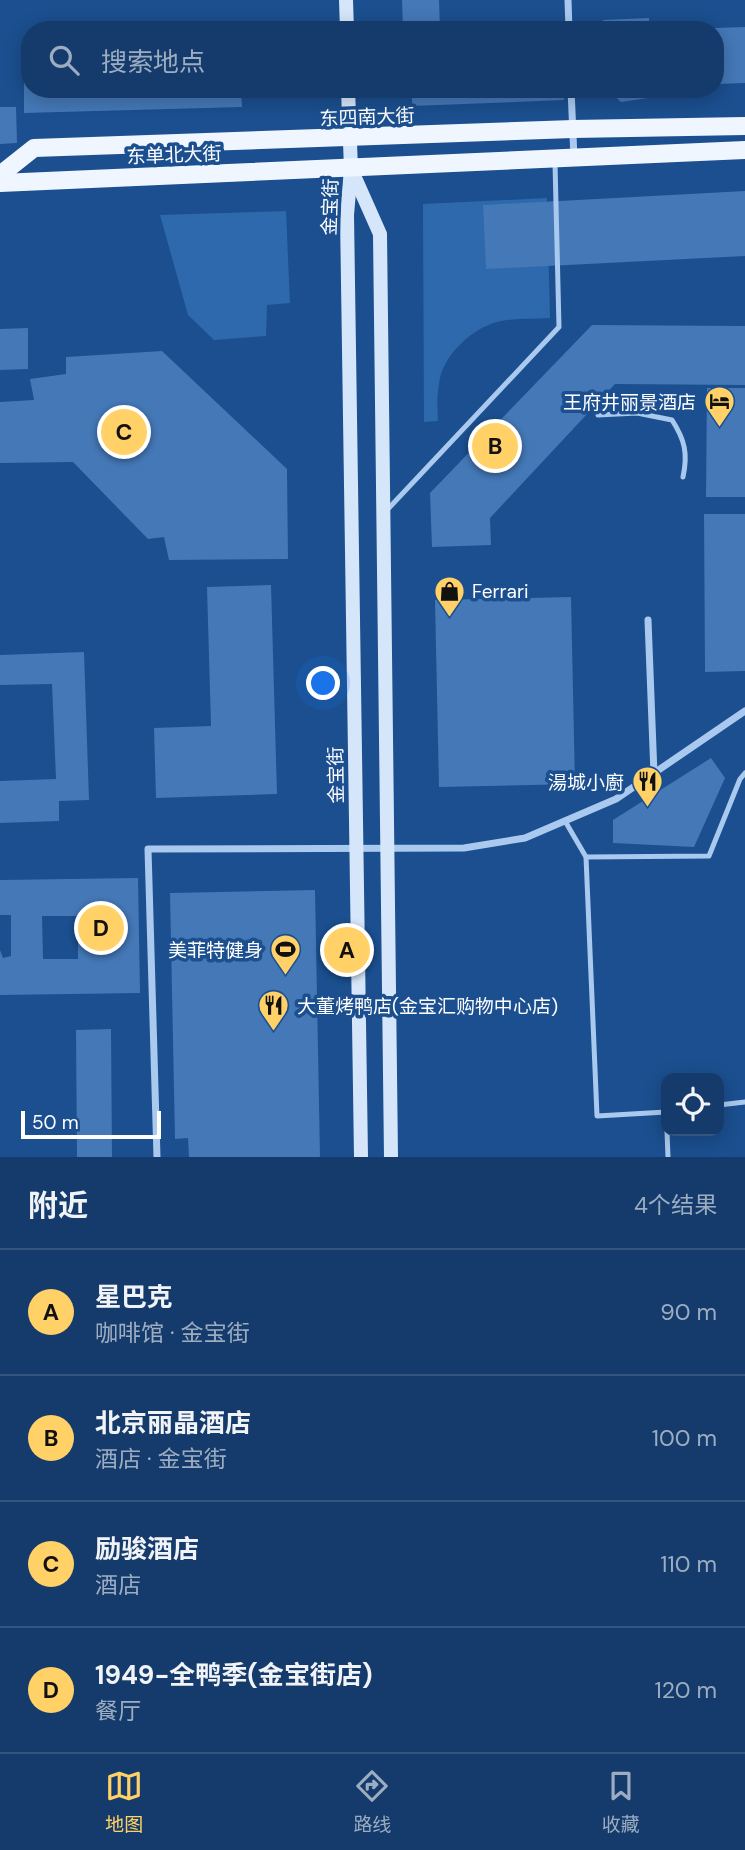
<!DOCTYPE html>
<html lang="zh">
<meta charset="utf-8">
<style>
body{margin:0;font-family:"DM Sans","Noto Sans SC",sans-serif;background:#1d4271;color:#f1f3f6}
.controls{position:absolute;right:21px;bottom:21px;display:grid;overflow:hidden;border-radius:14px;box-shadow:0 4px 18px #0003}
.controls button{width:63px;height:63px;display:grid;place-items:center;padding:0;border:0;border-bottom:2px solid #33557e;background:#143b6b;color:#f1f3f6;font:35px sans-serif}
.scale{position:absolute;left:21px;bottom:18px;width:140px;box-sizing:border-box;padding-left:7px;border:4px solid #fff;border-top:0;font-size:19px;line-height:24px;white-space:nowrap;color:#fff;-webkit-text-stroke:5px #1b4f8f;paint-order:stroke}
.you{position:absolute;left:324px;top:684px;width:24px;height:24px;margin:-18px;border:5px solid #fff;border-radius:50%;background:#1a73e8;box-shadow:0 0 0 10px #1a73e833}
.badge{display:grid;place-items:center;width:46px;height:46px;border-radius:50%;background:#ffd166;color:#111;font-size:23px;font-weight:700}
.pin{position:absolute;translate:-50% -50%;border:4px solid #fff;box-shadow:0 2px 7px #0006}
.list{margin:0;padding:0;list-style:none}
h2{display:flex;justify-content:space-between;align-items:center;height:91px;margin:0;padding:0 28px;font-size:30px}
h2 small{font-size:23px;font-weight:400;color:#9dadc1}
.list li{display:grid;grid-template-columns:46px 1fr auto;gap:21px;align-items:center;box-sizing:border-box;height:126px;padding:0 28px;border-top:2px solid #33557e}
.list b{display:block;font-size:26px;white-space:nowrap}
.list p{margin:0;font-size:23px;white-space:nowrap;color:#9dadc1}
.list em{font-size:23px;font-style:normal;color:#9dadc1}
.icon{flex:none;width:38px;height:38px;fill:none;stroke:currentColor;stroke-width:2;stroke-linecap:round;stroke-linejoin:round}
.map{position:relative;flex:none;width:745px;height:1157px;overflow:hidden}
.search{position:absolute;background:#143b6b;box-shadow:0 4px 18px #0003;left:21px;right:21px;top:21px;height:77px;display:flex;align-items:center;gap:18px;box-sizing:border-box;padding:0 24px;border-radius:28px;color:#9dadc1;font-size:26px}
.sheet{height:595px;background:#143b6b}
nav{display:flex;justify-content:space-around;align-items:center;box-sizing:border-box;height:98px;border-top:2px solid #33557e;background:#143b6b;font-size:19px;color:#9dadc1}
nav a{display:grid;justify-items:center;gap:4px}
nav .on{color:#ffd166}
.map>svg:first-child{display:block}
.green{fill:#2e69ad}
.building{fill:#4478b7;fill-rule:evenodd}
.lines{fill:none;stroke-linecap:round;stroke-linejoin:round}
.service{stroke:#a9c9ee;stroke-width:5}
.minor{stroke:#a9c9ee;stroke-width:7}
.secondary{stroke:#d6e6fa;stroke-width:14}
.primary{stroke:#f0f6ff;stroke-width:18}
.labels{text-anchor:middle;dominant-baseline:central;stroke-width:7;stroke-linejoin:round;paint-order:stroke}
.street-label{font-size:19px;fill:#fff;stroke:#1b4f8f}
.poi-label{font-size:19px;fill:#fff;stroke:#1b4f8f;text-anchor:end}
</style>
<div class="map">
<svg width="745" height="1157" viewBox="0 0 745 1157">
<rect width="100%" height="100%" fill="#1b4f8f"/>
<g class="green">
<path d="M 547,198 L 550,318 C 534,319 517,318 501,321 C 475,326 446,352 440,378 C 437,392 437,407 438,421 L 424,422 L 423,204 Z"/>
<polygon points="286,211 290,303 267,305 266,336 214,340 188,315 160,215"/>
</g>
<g class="building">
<polygon points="402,0 439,0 440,30 403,30"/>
<polygon points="649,18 649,30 603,30 603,20"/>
<polygon points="239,23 239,30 91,30 91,24"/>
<polygon points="745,27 745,83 715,84 715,28"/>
<polygon points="24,54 30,54 30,89 241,89 242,107 24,113"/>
<polygon points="412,89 563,89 564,100 412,106"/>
<polygon points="607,89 648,89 648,98 621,102"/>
<polygon points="0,107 16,107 17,143 0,144"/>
<polygon points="745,191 745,256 486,269 483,205"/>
<polygon points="592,325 745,326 745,385 615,384 490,518 491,545 432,547 430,493"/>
<polygon points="28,328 28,369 0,370 0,329"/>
<polygon points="162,351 287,469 288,559 169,560 164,537 148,539 73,462 0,463 0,402 34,400 30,379 66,374 66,357"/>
<polygon points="707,388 745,388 745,497 706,497"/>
<polygon points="704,514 745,514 745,671 705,672"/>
<polygon points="271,585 277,794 156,798 154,728 211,726 207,587"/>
<polygon points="571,597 575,784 439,787 435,600"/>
<polygon points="84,652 89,800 59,801 59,821 0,823 0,781 56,779 52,684 0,685 0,655"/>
<polygon points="711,758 725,778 694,847 613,843 613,820"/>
<path d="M 138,878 L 140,993 L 0,995 L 0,950 L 3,958 L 11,956 L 11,915 L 0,915 L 0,880 ZM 42,916 L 78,916 L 78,959 L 43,959 Z"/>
<polygon points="315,890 320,1157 189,1157 188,1138 175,1139 170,893"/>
<polygon points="111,1029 112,1157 77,1157 76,1030"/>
</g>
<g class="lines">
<g class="service">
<path d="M 598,415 L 637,413 L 672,420 C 685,440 688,454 683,477"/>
<polyline points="388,509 559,327 555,163"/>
<polyline points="565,821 586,857 597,1116 666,1112"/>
<polyline points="586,857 709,856 740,779 745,773"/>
<polyline points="719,1105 745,1102"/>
<polyline points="667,1131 668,1157"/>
</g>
<g class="minor">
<polyline points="568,0 569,30"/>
<polyline points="571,89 574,158"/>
<polyline points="648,620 654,774"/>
<polyline points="157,1157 148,849 464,848 525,838 616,799 745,711"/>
</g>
<g class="secondary">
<polyline points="346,0 347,30"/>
<polyline points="348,89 351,169 347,215 361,1157"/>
<polyline points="352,171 380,234 391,1157"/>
</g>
<g class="primary">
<polyline points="0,175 34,148 573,129 745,126"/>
<polyline points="0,183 745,150"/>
</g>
</g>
<defs>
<symbol id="hotel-pin" viewBox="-11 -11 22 30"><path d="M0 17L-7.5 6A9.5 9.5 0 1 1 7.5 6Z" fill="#ffd166" stroke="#1b4f8f"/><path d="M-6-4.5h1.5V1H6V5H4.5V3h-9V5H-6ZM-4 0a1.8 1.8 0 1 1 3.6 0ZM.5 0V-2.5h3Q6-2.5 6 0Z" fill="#111"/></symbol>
<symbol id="shop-pin" viewBox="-11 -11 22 30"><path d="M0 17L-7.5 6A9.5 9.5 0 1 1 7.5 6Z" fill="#ffd166" stroke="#1b4f8f"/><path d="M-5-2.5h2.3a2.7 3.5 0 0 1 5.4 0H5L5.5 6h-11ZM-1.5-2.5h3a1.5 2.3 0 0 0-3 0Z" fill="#111"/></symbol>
<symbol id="restaurant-pin" viewBox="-11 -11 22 30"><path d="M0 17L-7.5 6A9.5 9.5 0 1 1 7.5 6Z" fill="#ffd166" stroke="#1b4f8f"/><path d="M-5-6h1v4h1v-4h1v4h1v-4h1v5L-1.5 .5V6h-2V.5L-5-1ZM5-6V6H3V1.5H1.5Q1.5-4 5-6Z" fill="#111"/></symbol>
<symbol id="stadium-pin" viewBox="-11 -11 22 30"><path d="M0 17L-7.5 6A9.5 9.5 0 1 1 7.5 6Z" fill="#ffd166" stroke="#1b4f8f"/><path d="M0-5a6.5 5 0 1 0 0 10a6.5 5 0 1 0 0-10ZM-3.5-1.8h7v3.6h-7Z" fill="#111"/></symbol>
</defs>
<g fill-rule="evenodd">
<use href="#hotel-pin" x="702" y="384" width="35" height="47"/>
<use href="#shop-pin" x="432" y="574" width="35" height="47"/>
<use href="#restaurant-pin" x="630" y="764" width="35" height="47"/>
<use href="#stadium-pin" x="268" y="932" width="35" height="47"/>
<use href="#restaurant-pin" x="256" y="988" width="35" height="47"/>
</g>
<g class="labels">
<g class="street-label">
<text transform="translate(367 117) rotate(-2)">东四南大街</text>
<text transform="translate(174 155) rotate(-2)">东单北大街</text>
<text transform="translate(330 207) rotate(-88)">金宝街</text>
<text transform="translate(336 775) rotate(-91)">金宝街</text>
</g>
<g class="poi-label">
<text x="696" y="402">王府井丽景酒店</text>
<text x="472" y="591" text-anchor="start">Ferrari</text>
<text x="624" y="782">湯城小廚</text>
<text x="263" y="950">美菲特健身</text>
<text x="297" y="1006" text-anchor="start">大董烤鸭店(金宝汇购物中心店)</text>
</g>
</g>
</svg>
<div class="controls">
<button><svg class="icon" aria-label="locate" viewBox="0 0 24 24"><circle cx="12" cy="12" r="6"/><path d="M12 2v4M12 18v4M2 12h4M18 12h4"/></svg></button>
</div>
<div class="scale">50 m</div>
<div class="you"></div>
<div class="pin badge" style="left:347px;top:950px">A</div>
<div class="pin badge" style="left:495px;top:446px">B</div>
<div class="pin badge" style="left:124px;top:432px">C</div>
<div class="pin badge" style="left:101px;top:928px">D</div>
<div class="search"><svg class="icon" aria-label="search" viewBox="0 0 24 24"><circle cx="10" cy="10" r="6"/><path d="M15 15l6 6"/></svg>搜索地点</div>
</div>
<section class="sheet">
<h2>附近<small>4个结果</small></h2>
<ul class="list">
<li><span class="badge">A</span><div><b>星巴克</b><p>咖啡馆 · 金宝街</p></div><em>90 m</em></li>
<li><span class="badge">B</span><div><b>北京丽晶酒店</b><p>酒店 · 金宝街</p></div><em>100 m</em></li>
<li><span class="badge">C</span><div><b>励骏酒店</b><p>酒店</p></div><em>110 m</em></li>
<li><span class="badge">D</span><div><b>1949-全鸭季(金宝街店)</b><p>餐厅</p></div><em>120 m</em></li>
</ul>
</section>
<nav>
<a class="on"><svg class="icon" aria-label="map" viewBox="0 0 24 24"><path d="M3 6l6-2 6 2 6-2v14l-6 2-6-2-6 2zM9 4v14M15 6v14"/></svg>地图</a>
<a><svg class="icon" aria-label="directions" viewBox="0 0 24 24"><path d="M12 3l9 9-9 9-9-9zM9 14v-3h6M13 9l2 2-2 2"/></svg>路线</a>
<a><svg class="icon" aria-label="saved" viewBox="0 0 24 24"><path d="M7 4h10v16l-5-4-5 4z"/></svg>收藏</a>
</nav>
